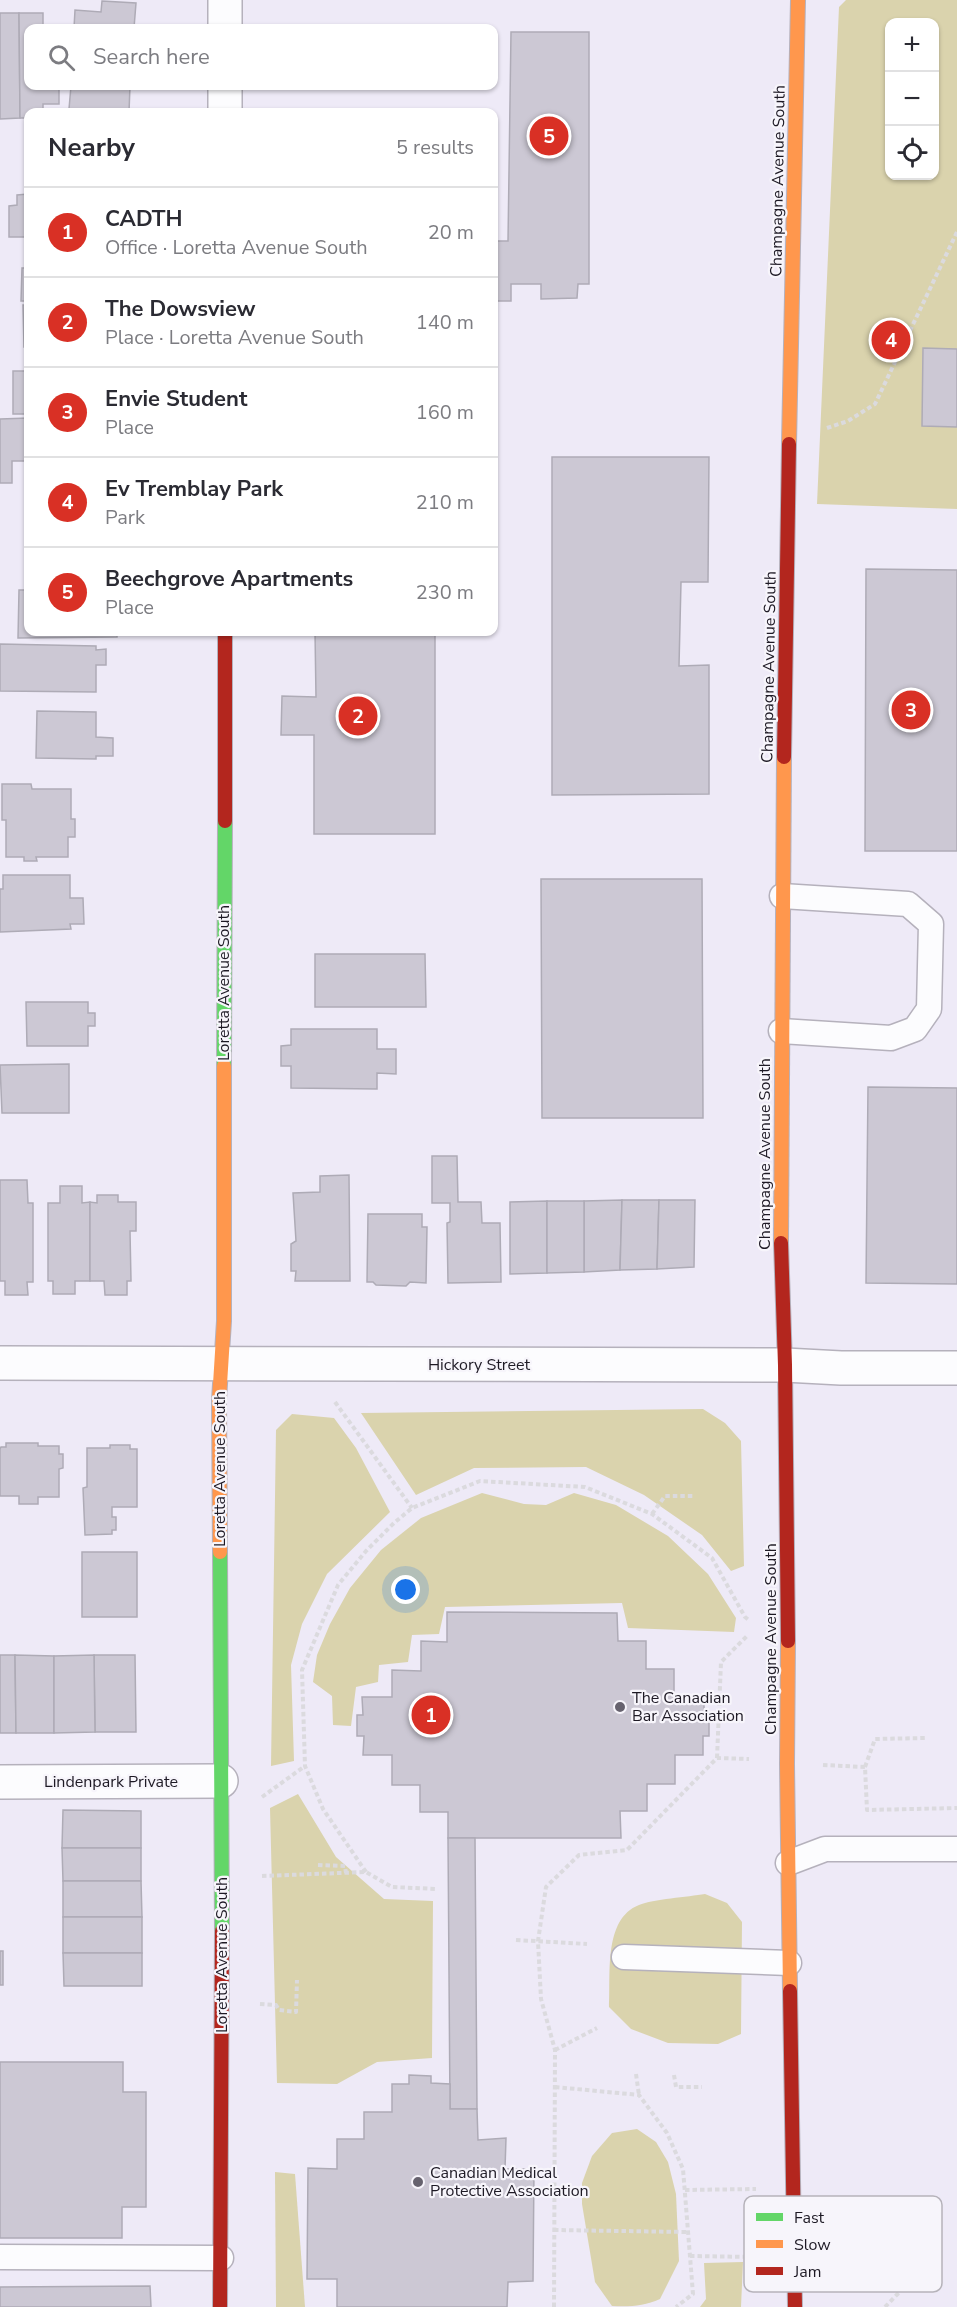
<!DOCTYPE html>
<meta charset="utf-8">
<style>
body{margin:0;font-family:"Nunito Sans",sans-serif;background:#f7f7f7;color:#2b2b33}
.controls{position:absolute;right:18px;top:18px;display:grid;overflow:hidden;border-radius:12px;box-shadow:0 2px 4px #0004}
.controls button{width:54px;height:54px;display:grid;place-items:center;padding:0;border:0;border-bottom:2px solid #e1e1e2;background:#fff;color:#2b2b33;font:30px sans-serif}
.you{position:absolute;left:406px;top:1590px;width:21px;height:21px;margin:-15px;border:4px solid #fff;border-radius:50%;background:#1a73e8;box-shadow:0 0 0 9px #1a73e833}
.badge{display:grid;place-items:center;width:39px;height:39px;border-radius:50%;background:#d93025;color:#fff;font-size:20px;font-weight:700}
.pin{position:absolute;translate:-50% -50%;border:3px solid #fff;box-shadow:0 2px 6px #0006}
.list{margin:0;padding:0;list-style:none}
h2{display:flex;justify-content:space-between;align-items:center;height:78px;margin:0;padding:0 24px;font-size:26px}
h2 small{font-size:20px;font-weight:400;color:#7c7c81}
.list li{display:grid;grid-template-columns:39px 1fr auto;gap:18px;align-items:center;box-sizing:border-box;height:90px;padding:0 24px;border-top:2px solid #e1e1e2}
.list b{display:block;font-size:22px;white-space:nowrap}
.list p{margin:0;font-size:20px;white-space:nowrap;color:#7c7c81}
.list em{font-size:20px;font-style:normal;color:#7c7c81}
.icon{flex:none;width:33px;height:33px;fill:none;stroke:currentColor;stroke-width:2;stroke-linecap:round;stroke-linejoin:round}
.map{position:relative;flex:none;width:957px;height:2307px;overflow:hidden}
.search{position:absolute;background:#fff;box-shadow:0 2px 4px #0004;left:24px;top:24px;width:474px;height:66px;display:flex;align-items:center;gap:15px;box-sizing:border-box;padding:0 21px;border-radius:12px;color:#7c7c81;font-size:22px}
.panel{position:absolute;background:#fff;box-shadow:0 2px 4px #0004;left:24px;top:108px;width:474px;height:528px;border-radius:12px}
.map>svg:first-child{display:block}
.green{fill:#dad3ad;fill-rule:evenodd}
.building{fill:#ccc8d4;stroke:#aeabb6;stroke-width:1.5}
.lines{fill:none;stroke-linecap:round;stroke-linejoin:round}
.lane-casing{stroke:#b5b1bc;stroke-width:27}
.street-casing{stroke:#b5b1bc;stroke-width:36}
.fast-casing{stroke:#b5b1bc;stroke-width:16}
.slow-casing{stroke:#b5b1bc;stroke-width:16}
.jam-casing{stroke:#b5b1bc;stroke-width:16}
.path{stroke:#dbdade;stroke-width:4;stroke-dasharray:4.5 3;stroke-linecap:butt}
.lane{stroke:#fcfcfe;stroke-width:24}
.street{stroke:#fcfcfe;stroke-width:33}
.fast{stroke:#63d668;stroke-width:14}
.slow{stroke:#ff974d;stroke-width:14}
.jam{stroke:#b3261e;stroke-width:14}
.poi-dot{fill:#66626e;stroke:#f7f5fb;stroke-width:2}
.labels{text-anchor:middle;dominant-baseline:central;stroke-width:4.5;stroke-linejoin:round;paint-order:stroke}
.street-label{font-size:16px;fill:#1d1924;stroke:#f7f5fb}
.poi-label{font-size:16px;fill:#1d1924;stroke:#f7f5fb;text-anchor:start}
.key{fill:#f7f5fb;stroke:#b6b3ba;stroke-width:1.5}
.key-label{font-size:16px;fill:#1d1924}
</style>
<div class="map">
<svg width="957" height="2307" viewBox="0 0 957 2307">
<rect width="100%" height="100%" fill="#eeeaf7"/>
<g class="green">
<path d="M 846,0 L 957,0 L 957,509 L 817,504 L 839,7 ZM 890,22 L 934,22 L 934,176 L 890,176 Z"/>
<polygon points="703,1409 725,1423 741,1441 744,1566 731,1571 702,1535 644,1495 586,1467 474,1468 416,1495 361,1413"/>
<polygon points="292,1414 334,1418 356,1448 390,1512 327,1574 302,1624 291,1665 294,1761 271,1766 276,1430"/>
<polygon points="482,1493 524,1504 546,1505 574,1493 616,1505 668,1536 708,1574 736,1618 734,1632 628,1628 622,1603 445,1607 439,1634 412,1635 408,1662 379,1665 378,1682 356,1687 351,1726 333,1725 332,1696 313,1682 317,1655 330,1624 350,1588 381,1550 421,1518"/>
<polygon points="298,1794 336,1857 384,1899 433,1901 432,2058 377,2062 337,2084 277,2083 270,1808"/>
<path d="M 705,1894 L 727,1903 L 742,1922 L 741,2034 L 718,2044 L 668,2043 L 631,2029 L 609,2007 C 611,1975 603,1919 639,1905 C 653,1899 688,1897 705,1894 Z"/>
<path d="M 637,2129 L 656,2142 L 668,2162 L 676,2194 L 679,2261 L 660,2299 C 644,2306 630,2307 612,2306 L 595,2282 L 582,2204 L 582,2183 L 592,2156 L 612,2133 Z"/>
<polygon points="275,2172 295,2174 305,2307 276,2307"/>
<polygon points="743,2262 741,2307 700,2307 706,2299 704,2263"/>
</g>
<g class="building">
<polygon points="102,1 136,3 134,28 74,28 75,10 101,12"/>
<polygon points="0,13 19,13 20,118 0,119"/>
<polygon points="19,13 43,13 43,25 58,25 58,28 28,28 28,86 59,86 59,104 43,104 43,112 28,112 28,118 20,118"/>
<polygon points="511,32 589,32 589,284 578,284 577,298 541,299 541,284 511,284 511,301 494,301 494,241 508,241"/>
<polygon points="71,86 130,86 129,112 69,109"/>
<polygon points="28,194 28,237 9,237 9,206 17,205 17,195"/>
<polygon points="22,268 28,268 28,301 21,301"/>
<polygon points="23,305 28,305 28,347 24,347"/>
<polygon points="923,348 957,349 957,427 922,426"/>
<rect x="13" y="371" width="15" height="43"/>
<polygon points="28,418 28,461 12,461 12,483 0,483 0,419"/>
<polygon points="552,457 709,457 708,582 681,582 679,666 709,665 709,794 552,795"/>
<polygon points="866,569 957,570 957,851 865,851"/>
<polygon points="19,590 28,590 28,632 117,632 117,637 18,638"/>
<polygon points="315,632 435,632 435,834 314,834 314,735 281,735 282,696 316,697"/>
<polygon points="0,644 96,646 96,650 106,649 106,665 96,665 96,692 0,691"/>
<polygon points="37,711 96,712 96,737 113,738 113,756 96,756 96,759 36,758"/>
<polygon points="2,784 31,784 32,789 71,789 71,819 75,819 75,837 68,837 68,857 36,857 37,861 24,861 24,857 6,857 6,820 2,820"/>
<polygon points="3,875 70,875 70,898 83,898 84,924 70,924 71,929 0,932 0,889 3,889"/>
<polygon points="541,879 702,879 703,1118 542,1118"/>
<polygon points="315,954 425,954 426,1007 315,1007"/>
<polygon points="26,1002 88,1002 88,1013 95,1013 95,1026 88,1026 88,1046 27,1046"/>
<polygon points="291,1029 377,1029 377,1049 396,1049 396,1074 377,1073 377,1089 291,1088 291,1066 281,1066 281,1046 291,1045"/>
<polygon points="69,1064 69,1113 2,1113 0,1065"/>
<polygon points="868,1087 957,1088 957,1284 866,1283"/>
<polygon points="432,1156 457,1156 458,1202 481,1202 482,1223 500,1223 501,1282 448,1283 447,1223 450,1222 450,1203 432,1203"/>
<polygon points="349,1175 350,1281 295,1281 296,1271 291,1271 291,1244 296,1241 293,1193 320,1192 320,1176"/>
<polygon points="0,1180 27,1180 28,1203 33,1203 33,1282 27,1282 28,1295 5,1295 5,1281 0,1281"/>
<polygon points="60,1186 82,1186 82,1203 90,1202 90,1281 75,1281 75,1294 53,1294 53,1281 48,1281 48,1203 60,1203"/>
<polygon points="97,1195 118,1195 118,1202 136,1202 136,1231 130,1231 131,1281 127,1281 127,1295 105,1295 104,1281 90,1281 90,1202 97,1203"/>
<polygon points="622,1200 620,1270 584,1272 584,1201"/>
<polygon points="622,1200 659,1200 657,1269 620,1270"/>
<polygon points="659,1200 695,1200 694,1267 657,1269"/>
<polygon points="547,1201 547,1273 510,1274 510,1202"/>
<polygon points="547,1201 584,1201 584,1272 547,1273"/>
<polygon points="368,1214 422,1214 422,1227 427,1227 426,1283 410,1282 406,1286 376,1285 373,1282 367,1282"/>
<polygon points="6,1443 38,1443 38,1446 59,1446 59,1454 63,1454 63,1468 59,1469 59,1497 38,1497 38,1504 19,1504 19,1496 0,1496 0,1449 1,1447 6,1447"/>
<polygon points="110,1445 130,1445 130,1449 137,1449 137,1507 112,1507 112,1517 116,1517 116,1530 112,1530 112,1534 85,1535 83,1488 87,1487 87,1448 110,1448"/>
<rect x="82" y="1552" width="55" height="65"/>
<polygon points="447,1612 617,1613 618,1641 646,1641 646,1669 674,1669 674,1698 704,1698 704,1715 709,1715 709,1736 703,1736 703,1755 675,1755 675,1784 647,1784 647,1811 620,1811 621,1838 448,1838 448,1812 420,1812 420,1785 392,1785 392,1755 363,1755 364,1736 357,1736 357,1715 363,1715 362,1697 392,1697 392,1670 421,1671 421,1641 447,1642"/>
<polygon points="0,1655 15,1655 16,1733 0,1733"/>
<polygon points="15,1655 54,1656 54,1733 16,1733"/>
<polygon points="94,1655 135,1655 136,1732 95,1732"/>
<polygon points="94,1655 95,1732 54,1733 54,1656"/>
<polygon points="63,1810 141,1811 141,1848 62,1848"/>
<polygon points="448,1838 475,1838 477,2109 450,2109"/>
<polygon points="62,1848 141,1848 141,1881 63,1881"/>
<polygon points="63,1881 141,1881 142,1917 63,1917"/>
<rect x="63" y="1917" width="79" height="36"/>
<rect x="0" y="1951" width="3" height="34"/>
<polygon points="63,1953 142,1953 142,1986 64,1986"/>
<polygon points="0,2062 123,2062 123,2092 146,2092 146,2207 122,2207 122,2238 0,2238"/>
<polygon points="409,2075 431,2076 431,2083 450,2084 450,2109 477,2109 478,2140 506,2138 505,2169 534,2169 533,2281 508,2282 507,2307 337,2307 337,2279 307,2279 308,2168 337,2169 337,2139 364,2139 364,2112 392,2112 392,2084 409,2084"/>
<polygon points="150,2286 151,2307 0,2307 0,2287"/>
</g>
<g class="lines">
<defs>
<g id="lane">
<polyline points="781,1031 891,1038 915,1029 929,1009 931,924 908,904 782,896"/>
<polyline points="788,1863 825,1849 957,1849"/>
<polyline points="624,1957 789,1963"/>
<polyline points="0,2257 221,2258"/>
</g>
<g id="street">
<polyline points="225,28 225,0"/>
<polyline points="225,112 225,86"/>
<polyline points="0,1363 785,1365 841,1368 957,1368"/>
<polyline points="0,1782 221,1781"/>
</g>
<g id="fast">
<polyline points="224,1066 225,821"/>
<polyline points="220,1552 222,1931"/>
</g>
<g id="slow">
<polyline points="789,444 798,0"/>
<polyline points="781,1243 784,757"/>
<polyline points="220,1552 219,1400 224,1321 224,1066"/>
<polyline points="788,1641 787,1764 790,1991"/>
</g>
<g id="jam">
<polyline points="784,757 789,444"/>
<polyline points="225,821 225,632"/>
<polyline points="781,1243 785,1365 788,1641"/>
<polyline points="790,1991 795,2307"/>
<polyline points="220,2307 222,1931"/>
</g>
</defs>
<use href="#lane" class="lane-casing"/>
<use href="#street" class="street-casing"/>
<use href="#fast" class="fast-casing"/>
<use href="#slow" class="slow-casing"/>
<use href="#jam" class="jam-casing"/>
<g class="path">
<polyline points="827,428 848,421 875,404 957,232"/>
<polyline points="335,1402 412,1508"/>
<polyline points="652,1514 665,1496 693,1496"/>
<polyline points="717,1758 721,1662 748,1635"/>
<polyline points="823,1765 865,1767 867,1810 957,1808"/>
<polyline points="865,1767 875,1739 925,1738"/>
<polyline points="262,1797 305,1766"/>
<polyline points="318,1865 345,1866 346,1873"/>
<polyline points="366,1872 323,1809 305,1766 302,1670 338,1585 366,1551 394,1523 412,1508 480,1481 585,1487 652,1514 712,1558 745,1617 750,1621"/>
<polyline points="262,1876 366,1872 392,1887 437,1889"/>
<polyline points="516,1940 587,1944"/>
<polyline points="260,2004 276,2005 279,2010 296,2012 297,1980"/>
<polyline points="555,2050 597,2028"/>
<polyline points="636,2074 639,2095"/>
<polyline points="674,2075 676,2087 702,2087"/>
<polyline points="555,2087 639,2095 667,2133 683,2169 693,2294 676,2307"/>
<polyline points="685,2190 756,2189"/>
<polyline points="554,2230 688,2232"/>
<polyline points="690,2256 757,2257"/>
<polyline points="554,2307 555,2050 541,1999 538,1941 546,1887 579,1855 627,1850 717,1758 749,1759"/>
<polyline points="885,2307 917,2274"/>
</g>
<use href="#lane" class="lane"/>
<use href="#street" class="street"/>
<use href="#fast" class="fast"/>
<use href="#slow" class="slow"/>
<use href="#jam" class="jam"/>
</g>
<g class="poi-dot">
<circle cx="620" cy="1707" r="6"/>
<circle cx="418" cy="2182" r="6"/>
</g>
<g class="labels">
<g class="street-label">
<text transform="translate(778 181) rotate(-89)">Champagne Avenue South</text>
<text transform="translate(769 667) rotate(-89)">Champagne Avenue South</text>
<text transform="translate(224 983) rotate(-90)">Loretta Avenue South</text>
<text transform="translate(765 1154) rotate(-90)">Champagne Avenue South</text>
<text x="479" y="1365">Hickory Street</text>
<text transform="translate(220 1469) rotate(-90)">Loretta Avenue South</text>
<text transform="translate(771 1639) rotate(-90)">Champagne Avenue South</text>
<text x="111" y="1782">Lindenpark Private</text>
<text transform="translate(222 1955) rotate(-90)">Loretta Avenue South</text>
</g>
<g class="poi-label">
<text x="632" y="1698">The Canadian<tspan x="632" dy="18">Bar Association</tspan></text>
<text x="430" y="2173">Canadian Medical<tspan x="430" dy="18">Protective Association</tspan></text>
</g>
</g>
<rect x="744" y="2196" width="198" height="96" rx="9" class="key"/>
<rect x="756" y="2213" width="27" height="8" fill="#63d668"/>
<rect x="756" y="2240" width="27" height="8" fill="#ff974d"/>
<rect x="756" y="2267" width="27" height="8" fill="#b3261e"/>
<g class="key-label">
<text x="794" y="2223">Fast</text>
<text x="794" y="2250">Slow</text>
<text x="794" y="2277">Jam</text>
</g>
</svg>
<div class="controls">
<button>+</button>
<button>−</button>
<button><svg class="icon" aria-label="locate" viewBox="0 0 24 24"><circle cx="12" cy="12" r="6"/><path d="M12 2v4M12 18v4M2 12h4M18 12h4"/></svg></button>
</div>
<div class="you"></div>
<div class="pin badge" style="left:431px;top:1715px">1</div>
<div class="pin badge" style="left:358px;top:716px">2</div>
<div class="pin badge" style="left:911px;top:710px">3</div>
<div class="pin badge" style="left:891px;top:340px">4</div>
<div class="pin badge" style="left:549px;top:136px">5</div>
<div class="search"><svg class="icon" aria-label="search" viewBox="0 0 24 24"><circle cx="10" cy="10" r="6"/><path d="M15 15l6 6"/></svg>Search here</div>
<section class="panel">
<h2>Nearby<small>5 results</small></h2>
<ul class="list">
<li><span class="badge">1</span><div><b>CADTH</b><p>Office · Loretta Avenue South</p></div><em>20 m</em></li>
<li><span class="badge">2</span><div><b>The Dowsview</b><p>Place · Loretta Avenue South</p></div><em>140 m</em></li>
<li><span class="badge">3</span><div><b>Envie Student</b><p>Place</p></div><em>160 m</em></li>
<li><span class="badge">4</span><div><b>Ev Tremblay Park</b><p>Park</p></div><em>210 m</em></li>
<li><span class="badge">5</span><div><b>Beechgrove Apartments</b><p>Place</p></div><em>230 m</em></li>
</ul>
</section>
</div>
